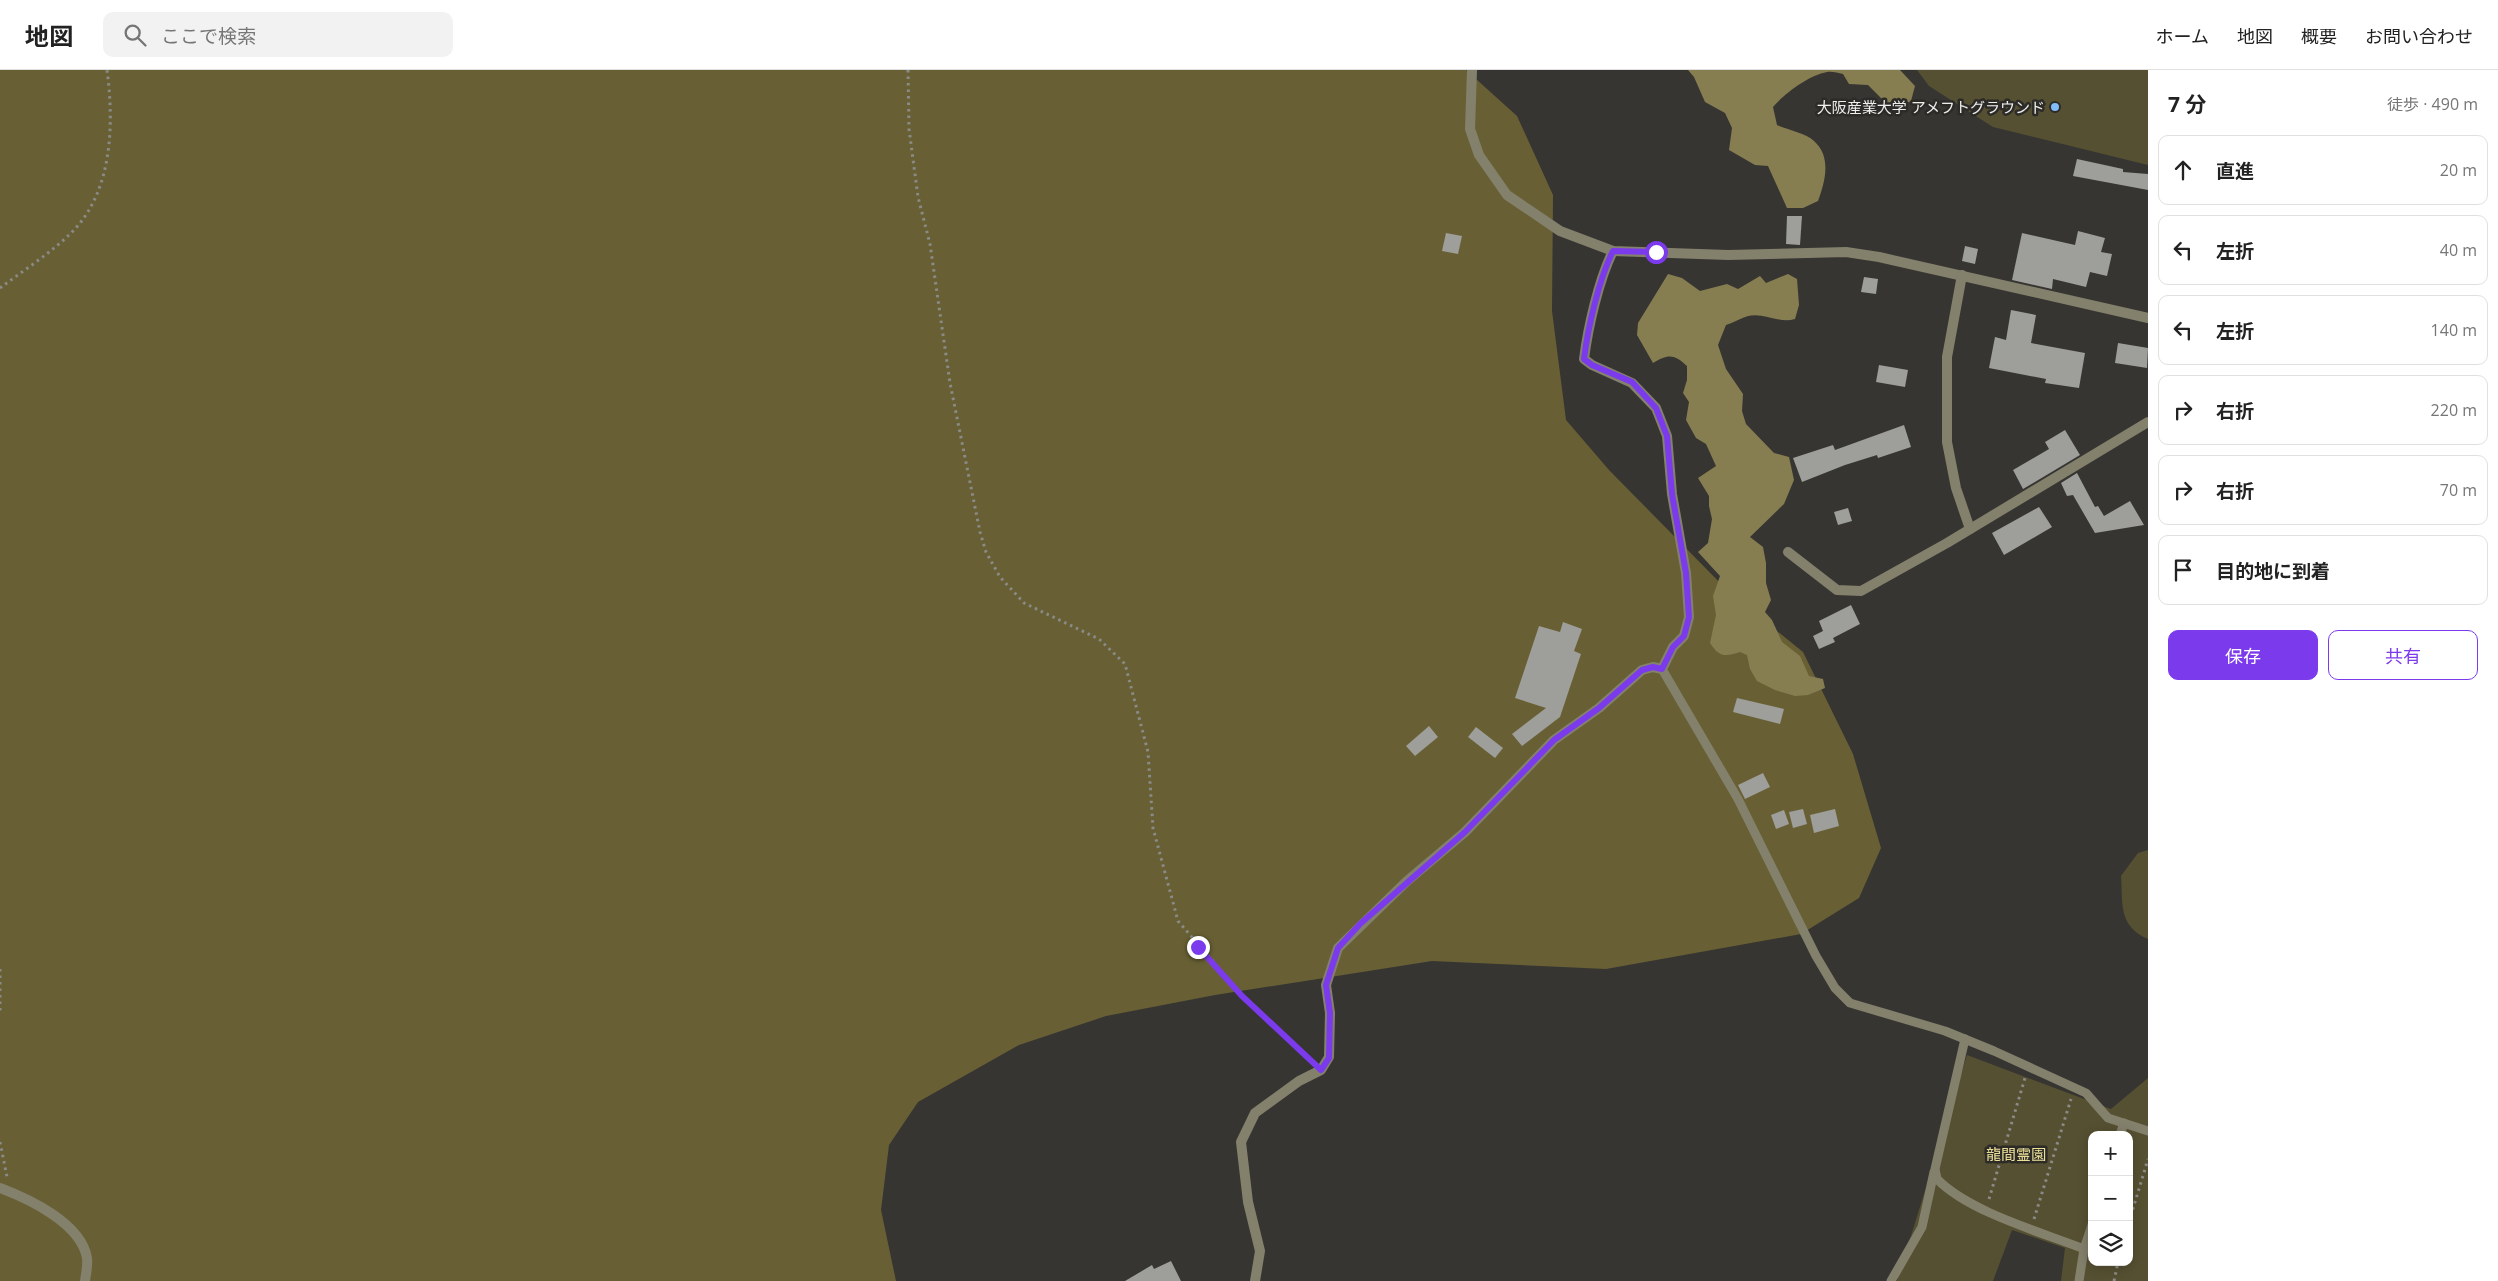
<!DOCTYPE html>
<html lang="ja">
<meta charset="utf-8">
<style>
body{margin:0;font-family:"Open Sans","Noto Sans JP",sans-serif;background:#f2f2f2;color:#222}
.controls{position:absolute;right:15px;bottom:15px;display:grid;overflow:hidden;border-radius:10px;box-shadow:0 2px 12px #0003}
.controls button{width:45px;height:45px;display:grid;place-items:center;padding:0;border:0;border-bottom:1px solid #e0e0e0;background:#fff;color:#222;font:25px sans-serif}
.stop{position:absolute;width:15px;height:15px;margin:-11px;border:4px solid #7c3aed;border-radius:50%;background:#fff}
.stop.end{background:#7c3aed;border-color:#fff;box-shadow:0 1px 5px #0008}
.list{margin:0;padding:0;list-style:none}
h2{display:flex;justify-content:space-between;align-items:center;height:65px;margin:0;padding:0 20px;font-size:21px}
h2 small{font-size:16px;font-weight:400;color:#767676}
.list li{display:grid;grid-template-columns:32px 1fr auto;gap:15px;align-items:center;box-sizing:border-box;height:70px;margin:0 10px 10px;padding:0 10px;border:1px solid #e0e0e0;border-radius:10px}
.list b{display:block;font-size:19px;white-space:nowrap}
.list em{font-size:16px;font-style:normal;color:#767676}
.actions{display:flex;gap:10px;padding:15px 20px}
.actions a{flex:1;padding:11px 0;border:1px solid #7c3aed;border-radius:10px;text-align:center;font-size:18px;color:#7c3aed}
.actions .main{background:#7c3aed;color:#fff}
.icon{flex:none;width:28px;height:28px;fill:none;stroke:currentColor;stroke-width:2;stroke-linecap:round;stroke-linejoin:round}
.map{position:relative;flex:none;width:2148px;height:1211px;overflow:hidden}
header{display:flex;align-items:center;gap:30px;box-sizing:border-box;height:70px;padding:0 25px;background:#fff;border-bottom:1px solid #e0e0e0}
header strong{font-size:24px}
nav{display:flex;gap:28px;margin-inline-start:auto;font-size:18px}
.search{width:350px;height:45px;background:#f2f2f2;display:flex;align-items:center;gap:12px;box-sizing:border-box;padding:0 18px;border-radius:10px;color:#767676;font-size:19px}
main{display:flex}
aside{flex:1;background:#fff}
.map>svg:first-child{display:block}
.green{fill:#565032;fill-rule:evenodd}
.forest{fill:#686034}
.water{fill:#867e51}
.building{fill:#9e9e9a}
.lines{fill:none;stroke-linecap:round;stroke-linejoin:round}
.path{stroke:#8a8a87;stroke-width:3;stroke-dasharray:2.5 4;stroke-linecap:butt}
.service{stroke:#83806c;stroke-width:9}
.minor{stroke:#83806c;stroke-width:10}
.route{stroke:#7c3aed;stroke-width:6}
.poi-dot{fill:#80bdfa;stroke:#2c2b28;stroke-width:2}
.labels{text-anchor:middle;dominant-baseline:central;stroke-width:5;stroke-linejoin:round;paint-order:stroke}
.poi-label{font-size:15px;fill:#eeeeec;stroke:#2c2b28;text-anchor:end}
.park-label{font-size:15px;fill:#ece096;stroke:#2c2b28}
</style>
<header>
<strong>地図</strong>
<div class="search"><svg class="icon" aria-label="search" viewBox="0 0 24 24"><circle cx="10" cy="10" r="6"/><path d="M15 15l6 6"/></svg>ここで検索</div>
<nav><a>ホーム</a><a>地図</a><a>概要</a><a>お問い合わせ</a></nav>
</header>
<main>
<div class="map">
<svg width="2148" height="1211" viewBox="0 0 2148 1211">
<rect width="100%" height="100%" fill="#363532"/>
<g class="green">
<polygon points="1917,0 2148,0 2148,95 1993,57 1929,16"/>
<path d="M 2148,780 L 2148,869 C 2118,856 2123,834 2121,806 L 2138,783 Z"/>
<path d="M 1967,985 L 2111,1039 L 2148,1008 L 2148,1211 L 2061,1211 L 2065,1178 L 2012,1160 L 1993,1211 L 1897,1211 ZM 2092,1065 L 2129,1065 L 2129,1192 L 2092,1192 Z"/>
</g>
<polygon class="forest" points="0,0 1466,0 1517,46 1553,125 1552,241 1566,350 1609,400 1731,524 1803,582 1853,684 1881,778 1859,828 1801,864 1606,899 1432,891 1215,925 1106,946 1019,975 918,1032 889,1075 881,1140 896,1211 0,1211"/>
<g class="water">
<path d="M 1688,0 L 1900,0 L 1915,16 L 1911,31 L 1893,40 L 1868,15 L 1849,14 L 1843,4 C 1838,3 1832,1 1827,2 C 1809,5 1784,24 1773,37 L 1777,55 C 1788,60 1806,63 1814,71 C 1832,87 1825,112 1818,131 L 1803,138 L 1787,138 L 1768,96 L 1755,95 L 1729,80 L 1732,58 L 1725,43 L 1705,32 L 1694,7 Z"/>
<path d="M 1668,204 L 1682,208 L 1700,221 L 1727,214 L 1738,219 L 1760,206 L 1766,213 L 1788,204 L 1797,209 L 1799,235 L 1795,249 C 1779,254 1764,242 1748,246 C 1741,248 1733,253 1726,255 L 1718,275 L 1726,299 L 1743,324 L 1742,341 L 1746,354 L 1774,383 L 1789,387 L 1794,410 L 1784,434 L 1750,467 L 1763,477 L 1766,493 L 1766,513 L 1771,530 L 1765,542 L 1772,550 L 1782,572 L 1800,586 L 1809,606 L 1823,609 L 1825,618 L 1808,625 L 1795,626 L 1775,620 L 1757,611 L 1750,599 L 1747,585 L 1740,582 C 1725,587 1719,587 1710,573 L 1716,545 L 1713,526 L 1720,506 L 1698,482 L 1708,473 L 1712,449 L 1709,436 L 1709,426 L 1698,408 L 1716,396 L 1706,374 L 1696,368 L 1686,350 L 1689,332 L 1683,323 L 1687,310 L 1687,296 C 1674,284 1668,284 1653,293 L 1637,265 L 1638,253 Z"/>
</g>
<g class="building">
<polygon points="2077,89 2123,99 2123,102 2148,104 2148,120 2073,106"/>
<polygon points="1787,146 1802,146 1800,175 1786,174"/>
<polygon points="2078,161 2105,168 2101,182 2112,184 2107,206 2090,202 2086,217 2053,209 2052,219 2012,210 2022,163 2075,175"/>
<polygon points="1446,163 1462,166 1458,184 1442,181"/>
<polygon points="1965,176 1978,179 1975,194 1962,191"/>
<polygon points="1864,207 1878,209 1876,224 1861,222"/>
<polygon points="2011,240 2036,245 2031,273 2085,283 2079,318 2045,313 2046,309 1989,298 1995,267 2006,270"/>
<polygon points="2118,273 2148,278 2147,298 2115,293"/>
<polygon points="1879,295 1908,300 1905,317 1876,312"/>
<polygon points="1904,355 1911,377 1878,388 1877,385 1845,395 1802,412 1793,388 1833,375 1835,380"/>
<polygon points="2065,360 2080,385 2023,419 2013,400 2049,379 2045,372"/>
<polygon points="2077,403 2095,437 2098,436 2104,446 2130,431 2144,455 2095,463 2073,425 2067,426 2061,413"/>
<polygon points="2039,437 2052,457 2004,485 1992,463"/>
<polygon points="1848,438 1852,451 1838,455 1834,442"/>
<polygon points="1851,535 1860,554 1833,568 1835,572 1819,579 1813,566 1823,561 1819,551"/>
<polygon points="1563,552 1582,559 1574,581 1581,584 1560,647 1522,676 1512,664 1546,638 1515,628 1539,556 1560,562"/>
<polygon points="1737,628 1784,639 1780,654 1733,642"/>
<polygon points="1429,656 1438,667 1415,686 1406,676"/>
<polygon points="1476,657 1503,678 1495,688 1468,667"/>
<polygon points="1763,703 1770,717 1745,729 1738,715"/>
<polygon points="1803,739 1807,754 1793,758 1789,742"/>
<polygon points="1835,739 1839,756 1814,763 1810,745"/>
<polygon points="1784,740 1789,754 1776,759 1771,745"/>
<polygon points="1171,1191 1181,1211 1125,1211 1152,1195 1154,1199"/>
</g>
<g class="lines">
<g class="path">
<polyline points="908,0 909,59 918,127 930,174 950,313 980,462 986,482 1000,507 1024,533 1099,569 1125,594 1148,682 1153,758 1178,851 1243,926 1312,991"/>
<path d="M 0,218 C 24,200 51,183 72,162 C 113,121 114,53 107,0"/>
<polyline points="0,899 0,943"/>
<polyline points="0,1072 7,1107"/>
<polyline points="1989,1129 2025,1008"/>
<polyline points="2034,1149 2071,1029"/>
<polyline points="2129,1152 2148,1089"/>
<polyline points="2114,1211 2118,1192"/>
</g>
<g class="service">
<polyline points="1662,599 1738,729 1816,886 1835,918 1850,933 1945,961 1994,981 2086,1023 2108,1048 2148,1061"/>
<path d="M 1965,969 L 1935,1099 L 1937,1109 C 1969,1142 2041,1162 2084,1179"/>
<polyline points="2120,1065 2124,1053"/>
<polyline points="1891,1211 1922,1157 1934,1102"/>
<polyline points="2079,1211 2084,1179 2092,1155"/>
</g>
<g class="minor">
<polyline points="1472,0 1470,59 1479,85 1507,125 1560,161 1613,181 1728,185 1846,182 1879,187 2148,248"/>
<polyline points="1962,205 1947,287 1947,372 1956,418 1970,459"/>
<polyline points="1788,482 1837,520 1861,521 1947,473 2148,352"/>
<path d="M 0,1118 C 29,1129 81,1153 87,1188 C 88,1195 86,1204 85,1211"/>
<path d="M 1255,1211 L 1260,1181 L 1248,1132 L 1241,1072 L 1255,1043 L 1299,1011 L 1321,1000 L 1329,987 L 1330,943 L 1326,915 L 1338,878 L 1407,811 L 1465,762 L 1554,670 L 1599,638 L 1642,600 L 1653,597 L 1662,599 L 1673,577 L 1684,566 L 1689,547 L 1686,503 L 1672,424 L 1667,366 L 1656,338 L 1632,313 L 1592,295 L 1584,289 C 1588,257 1599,209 1613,181"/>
</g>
</g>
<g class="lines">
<path class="route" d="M 1198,877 L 1242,926 L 1321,1000 L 1329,988 L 1330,943 L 1326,915 L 1338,878 L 1360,854 L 1465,762 L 1554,670 L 1599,638 L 1642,600 L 1653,597 L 1662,599 L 1673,577 L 1684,566 L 1689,547 L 1686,503 L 1672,424 L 1667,366 L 1656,338 L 1632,312 L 1592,295 L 1584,289 C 1588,257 1599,209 1613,181 L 1656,182"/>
</g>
<circle class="poi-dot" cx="2055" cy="37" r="5"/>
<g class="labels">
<g class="poi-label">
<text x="2045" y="37">大阪産業大学 アメフトグラウンド</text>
</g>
<g class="park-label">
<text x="2016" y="1084">龍間霊園</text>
</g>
</g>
</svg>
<div class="controls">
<button>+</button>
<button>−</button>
<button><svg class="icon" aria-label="layers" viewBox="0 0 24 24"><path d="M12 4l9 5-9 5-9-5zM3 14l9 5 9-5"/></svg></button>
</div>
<div class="stop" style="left:1656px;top:182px"></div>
<div class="stop end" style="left:1198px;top:877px"></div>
</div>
<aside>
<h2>7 分<small>徒歩 · 490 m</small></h2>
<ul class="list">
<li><svg class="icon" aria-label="ahead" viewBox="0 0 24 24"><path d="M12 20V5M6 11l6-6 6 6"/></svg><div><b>直進</b></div><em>20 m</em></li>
<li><svg class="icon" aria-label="left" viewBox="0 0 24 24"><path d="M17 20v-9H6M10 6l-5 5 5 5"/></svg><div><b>左折</b></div><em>40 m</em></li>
<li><svg class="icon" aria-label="left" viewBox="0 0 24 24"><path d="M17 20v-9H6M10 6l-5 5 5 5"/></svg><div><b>左折</b></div><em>140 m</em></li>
<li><svg class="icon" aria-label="right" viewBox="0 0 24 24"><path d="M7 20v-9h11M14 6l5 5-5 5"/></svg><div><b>右折</b></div><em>220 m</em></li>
<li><svg class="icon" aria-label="right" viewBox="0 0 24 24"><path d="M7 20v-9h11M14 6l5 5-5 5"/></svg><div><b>右折</b></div><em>70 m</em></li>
<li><svg class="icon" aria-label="arrive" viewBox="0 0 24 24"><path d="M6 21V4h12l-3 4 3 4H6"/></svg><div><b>目的地に到着</b></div></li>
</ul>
<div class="actions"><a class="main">保存</a><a>共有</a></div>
</aside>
</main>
